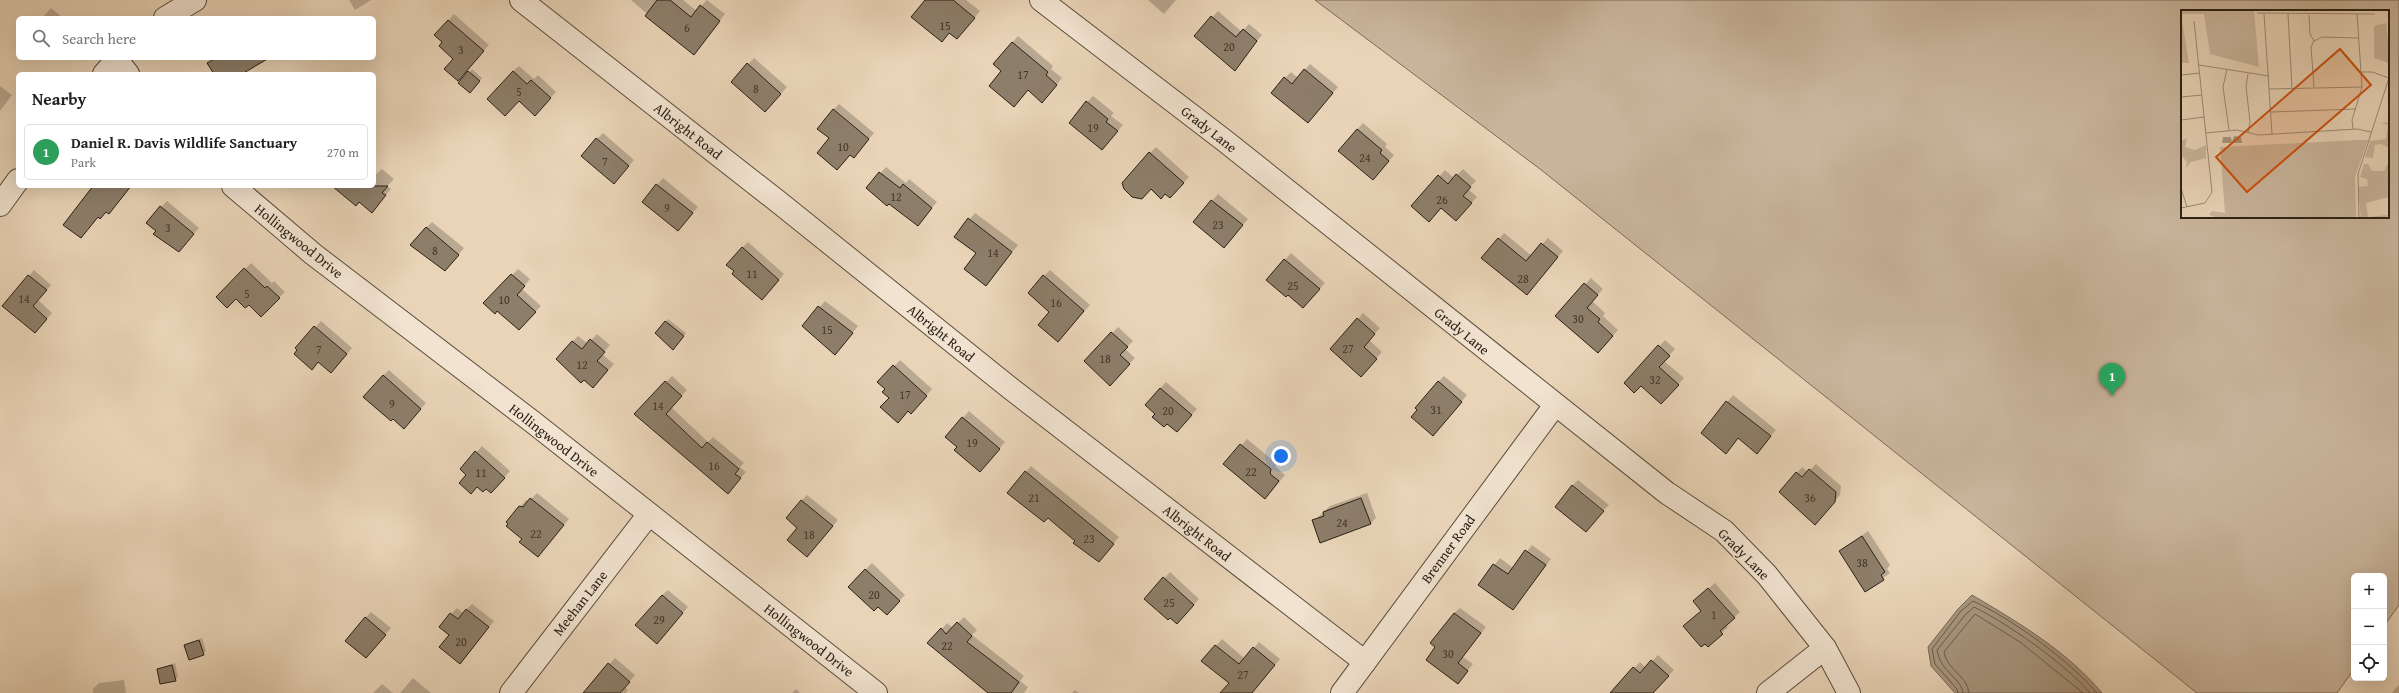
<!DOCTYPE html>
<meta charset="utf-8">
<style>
body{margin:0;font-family:"Gentium Book Plus",serif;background:#f6f6f6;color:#222}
.controls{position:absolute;right:12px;bottom:12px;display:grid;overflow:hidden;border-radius:6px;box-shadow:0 4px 16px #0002}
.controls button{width:36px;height:36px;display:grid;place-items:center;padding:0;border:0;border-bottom:1px solid #e0e0e0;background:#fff;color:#222;font:20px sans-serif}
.you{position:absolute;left:1281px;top:456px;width:14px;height:14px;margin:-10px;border:3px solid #fff;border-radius:50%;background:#1a73e8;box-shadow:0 0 0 6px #1a73e833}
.badge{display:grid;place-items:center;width:26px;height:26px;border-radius:50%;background:#8f2418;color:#fff;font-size:13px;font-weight:700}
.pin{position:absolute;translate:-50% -33px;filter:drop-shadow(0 1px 2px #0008)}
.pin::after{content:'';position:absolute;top:21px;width:14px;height:12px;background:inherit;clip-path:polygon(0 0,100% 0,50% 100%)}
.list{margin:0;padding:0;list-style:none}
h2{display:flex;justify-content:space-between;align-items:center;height:52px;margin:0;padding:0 16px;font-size:17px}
h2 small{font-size:13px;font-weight:400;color:#767676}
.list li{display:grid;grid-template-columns:26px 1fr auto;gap:12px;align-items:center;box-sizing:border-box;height:56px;margin:0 8px 8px;padding:0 8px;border:1px solid #e0e0e0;border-radius:6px}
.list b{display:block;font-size:15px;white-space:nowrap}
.list p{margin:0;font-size:13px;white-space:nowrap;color:#767676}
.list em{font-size:13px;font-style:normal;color:#767676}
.icon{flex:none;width:22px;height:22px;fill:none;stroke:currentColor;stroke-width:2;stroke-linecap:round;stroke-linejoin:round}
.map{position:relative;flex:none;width:2399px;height:693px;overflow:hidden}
.search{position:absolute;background:#fff;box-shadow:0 4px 16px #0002;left:16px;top:16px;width:360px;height:44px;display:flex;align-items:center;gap:10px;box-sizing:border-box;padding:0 14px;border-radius:6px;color:#767676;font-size:15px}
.panel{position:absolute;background:#fff;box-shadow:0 4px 16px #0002;left:16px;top:72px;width:360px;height:116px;border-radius:6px}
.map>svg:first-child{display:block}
.green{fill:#c9b59c;stroke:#7a6a59;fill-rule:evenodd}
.water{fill:#a89780;stroke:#766756}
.shadow{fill:#0003}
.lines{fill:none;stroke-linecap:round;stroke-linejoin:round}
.shore{stroke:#695c4b;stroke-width:1}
.building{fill:#8d7e6a;stroke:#2a2016}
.minor-casing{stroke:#5a4d3e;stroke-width:24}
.minor{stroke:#f1e3d0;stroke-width:22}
.labels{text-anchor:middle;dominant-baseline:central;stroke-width:3.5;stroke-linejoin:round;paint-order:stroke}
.number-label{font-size:12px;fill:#43382b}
.street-label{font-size:14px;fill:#2a2016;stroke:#f1e3d0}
.inset-road{fill:none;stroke:#9d8c77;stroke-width:1}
.view{fill:#cc500e;fill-opacity:0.15;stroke:#cc500e;stroke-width:2}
.inset-edge{fill:none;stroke:#2a2016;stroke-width:2}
</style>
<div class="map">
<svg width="2399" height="693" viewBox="0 0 2399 693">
<rect width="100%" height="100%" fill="#e9d4b7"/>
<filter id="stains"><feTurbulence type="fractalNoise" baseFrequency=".005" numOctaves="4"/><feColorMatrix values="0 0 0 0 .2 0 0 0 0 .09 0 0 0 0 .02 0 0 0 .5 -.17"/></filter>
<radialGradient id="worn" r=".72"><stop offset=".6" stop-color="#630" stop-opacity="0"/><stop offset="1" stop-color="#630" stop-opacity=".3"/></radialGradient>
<path class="green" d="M 1315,0 L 2399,0 L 2399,605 L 2384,626 L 2384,576 L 2354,576 L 2354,669 L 2337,693 L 2197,693 L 1540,169 ZM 2182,11 L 2388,11 L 2388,217 L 2182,217 Z"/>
<path class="water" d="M 1972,595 C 2018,622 2068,652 2102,693 L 1955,693 L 1931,666 L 1928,647 L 1958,609 Z"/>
<g class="shadow">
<polygon points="349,0 371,0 355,10"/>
<polygon points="631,0 683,0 697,11 707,0 725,14 694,54"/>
<polygon points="926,0 966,0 980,11 963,32 950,32"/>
<polygon points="1148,0 1176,0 1164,14"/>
<polygon points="51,8 63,18 42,18"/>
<polygon points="1218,11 1242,32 1249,24 1262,35 1235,69 1195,36"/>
<polygon points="454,14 489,45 463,74 444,42 436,35"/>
<polygon points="1018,36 1053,66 1051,69 1062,78 1048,95 1028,89 994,64"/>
<polygon points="754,58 787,87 771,105 732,82"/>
<polygon points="1310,64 1338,87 1314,116 1285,78 1291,72 1298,78"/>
<polygon points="519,66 534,79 538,75 556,92 541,109 513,71"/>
<polygon points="472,69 482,78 473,90 460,83"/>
<polygon points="0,86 12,95 0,111"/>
<polygon points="1093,96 1114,113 1111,116 1123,125 1102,149 1087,102"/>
<polygon points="839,104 874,133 859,151 830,138 833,110"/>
<polygon points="1363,123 1387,144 1385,147 1394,155 1379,173 1339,151"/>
<polygon points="603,133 634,160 619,177 597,139"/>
<polygon points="1156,147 1189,177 1176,191 1150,153"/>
<polygon points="886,167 906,183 909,179 937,202 918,225 890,202 867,188"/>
<polygon points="382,169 394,179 387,186 391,189 372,211 342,186 374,186 374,176"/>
<polygon points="1463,169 1476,181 1468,189 1477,197 1461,214 1441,207 1412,206 1445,170 1454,178"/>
<polygon points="663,178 698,207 678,230 643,202"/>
<polygon points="1218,194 1248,219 1229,241 1194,222"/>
<polygon points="167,201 199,228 184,245 157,231 147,222"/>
<polygon points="975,213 1018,245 986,285 977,253 955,237"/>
<polygon points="432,222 464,248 451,264 426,228"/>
<polygon points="1504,233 1532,256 1548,238 1563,251 1532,288 1499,239"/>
<polygon points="748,242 784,274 768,293 742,248"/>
<polygon points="1291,253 1325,283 1309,301 1288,294 1267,280"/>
<polygon points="251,263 272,283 274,281 285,292 261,316 249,303 236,298 218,297"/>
<polygon points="518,269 530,279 522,289 541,306 525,323 485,303"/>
<polygon points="34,270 51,285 38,300 52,313 40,327 3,306"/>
<polygon points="1050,270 1090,305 1064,335 1051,312 1044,276"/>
<polygon points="1591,278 1603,289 1592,301 1605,313 1603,316 1618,330 1604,346 1557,316"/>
<polygon points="825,301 858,326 835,354 804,326"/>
<polygon points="1363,313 1380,328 1369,340 1382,352 1367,369 1358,319"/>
<polygon points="668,319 686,333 676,346 657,333"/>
<polygon points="321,321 352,348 337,366 319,361 297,348"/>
<polygon points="1118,327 1133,341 1125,349 1135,358 1110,384 1085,361"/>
<polygon points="597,334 610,345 602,354 614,364 599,381 572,342 578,336 588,344"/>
<polygon points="1665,340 1675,349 1664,361 1684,378 1667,397 1641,385 1625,383"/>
<polygon points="900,360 932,389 916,407 908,410 890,398 887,389 879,382"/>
<polygon points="389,370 426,403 410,421 383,376"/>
<polygon points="672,376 687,390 671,407 708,442 713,437 744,463 740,467 746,472 733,487 635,414"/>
<polygon points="1444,376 1467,395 1439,429 1438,382"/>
<polygon points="1166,382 1197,409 1183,425 1157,414 1146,405"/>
<polygon points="1733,395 1776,430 1757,452 1739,438 1726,452 1702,433"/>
<polygon points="969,411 1005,442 986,465 946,437"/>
<polygon points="1247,439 1276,463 1276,467 1285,475 1271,492 1225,464"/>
<polygon points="482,446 510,471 497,486 486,487 461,469"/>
<polygon points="1816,464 1841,486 1840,495 1820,518 1797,473 1802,467 1808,472"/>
<polygon points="1031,466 1119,537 1105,554 1076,541 1048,517 1009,492"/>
<polygon points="1578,480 1609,505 1604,510 1573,485"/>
<polygon points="537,493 569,519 543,550 523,539 507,522 526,500 529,501"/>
<polygon points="1367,493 1376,518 1370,524 1314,521 1330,506"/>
<polygon points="807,495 838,520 807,556 799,528 801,501"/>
<polygon points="1868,531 1890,565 1887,569 1890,573 1866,591 1840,551"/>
<polygon points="1532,545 1551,559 1513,609 1479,584 1500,558 1513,568"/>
<polygon points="872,563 905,595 887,614 849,587"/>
<polygon points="1170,572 1199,599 1183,617 1146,599"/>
<polygon points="1715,583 1740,612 1726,625 1728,627 1708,646 1700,596"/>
<polygon points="668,590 688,607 657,643 662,595"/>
<polygon points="472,604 494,621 466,657 450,635 440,626 457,608 463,613"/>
<polygon points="1460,608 1486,627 1463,657 1473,664 1463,677 1437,647 1454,613"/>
<polygon points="371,612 391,628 371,651 365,618"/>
<polygon points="964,617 977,630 972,635 1024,676 1020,681 1028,687 1024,693 991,693 942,629 947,623 953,628"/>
<polygon points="202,638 206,651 203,654 185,645"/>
<polygon points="1222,639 1245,659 1259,642 1280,659 1252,693 1222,693 1230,683 1203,661"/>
<polygon points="1658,655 1674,670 1652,693 1611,693 1640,662 1646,668"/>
<polygon points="615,658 635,675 625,687 628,690 626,693 584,693"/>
<polygon points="175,663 178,677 175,680 158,669"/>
<polygon points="413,678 431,693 400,693"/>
<polygon points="124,680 126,693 93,693 93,689 99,683"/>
<polygon points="382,684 393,693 373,693"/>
<polygon points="2399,685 2399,693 2392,693 2395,689"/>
<polygon points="796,689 800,693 792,693"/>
<polygon points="1075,690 1079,693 1072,693"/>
</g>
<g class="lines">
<g class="shore">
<path d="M 1958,693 L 1957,689 L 1935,664 L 1932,649 L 1961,611 L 1973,601 C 2012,619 2069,660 2097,693"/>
<path d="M 1963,693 C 1962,678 1940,672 1937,650 L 1965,615 L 1974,607 C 2007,623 2067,665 2090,693"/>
<path d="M 1969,693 C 1968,676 1946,669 1944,652 L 1975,614 L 2020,642 L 2083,693"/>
</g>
</g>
<g class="building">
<polygon points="657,0 670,0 691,17 700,5 720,21 694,55 645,16"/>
<polygon points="925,0 953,0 975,18 957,39 949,33 942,42 911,17"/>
<polygon points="1211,16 1236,37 1243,29 1257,41 1235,71 1194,36"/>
<polygon points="448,20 484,51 458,81 444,69 453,59 439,46 442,42 434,35"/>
<polygon points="1012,42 1048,72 1046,75 1057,85 1042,103 1028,90 1014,107 989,86 1001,71 993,64"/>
<polygon points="216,58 269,58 242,74 214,74 207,63"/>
<polygon points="747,63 781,94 765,112 731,82"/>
<polygon points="1304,69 1333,93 1308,123 1271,93 1284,77 1292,84"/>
<polygon points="468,71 480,81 470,93 458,83"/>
<polygon points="513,71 527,84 531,80 551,98 535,116 519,101 505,116 487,99"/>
<polygon points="1086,101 1108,119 1106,122 1118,131 1102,150 1069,123"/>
<polygon points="833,109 869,139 854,158 850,155 837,170 817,153 829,138 817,129"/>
<polygon points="1357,129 1382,150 1380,153 1389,161 1373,180 1338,151"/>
<polygon points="596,138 629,166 614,184 581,156"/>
<polygon points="1149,152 1184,183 1170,198 1165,194 1161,199 1151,189 1142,199 1132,197 1124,189 1122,183"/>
<polygon points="879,172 900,188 903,184 932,208 918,226 889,204 887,206 866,188"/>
<polygon points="1456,174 1471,187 1463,196 1472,203 1456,221 1441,208 1429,222 1411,206 1438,175 1448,184"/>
<polygon points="656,184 693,213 678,231 642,202"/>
<polygon points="93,186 131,186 109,214 106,212 100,219 98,217 81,238 63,225"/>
<polygon points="332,186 388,186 382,193 386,195 372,213 359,202 356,206"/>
<polygon points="1211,200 1243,225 1224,248 1193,222"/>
<polygon points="160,206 194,234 179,252 153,234 156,231 146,223"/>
<polygon points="968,218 1012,252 986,286 964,269 976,253 954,237"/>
<polygon points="426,227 459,255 445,271 410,245"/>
<polygon points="1498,238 1526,261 1541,243 1558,257 1527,295 1481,258"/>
<polygon points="742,247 779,280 762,300 732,274 734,271 726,265"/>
<polygon points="1284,259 1320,289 1303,308 1288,295 1286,297 1266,280"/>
<polygon points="244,268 265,288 267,286 280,298 261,317 249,305 245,308 236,299 227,308 216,297"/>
<polygon points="511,274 525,286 517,295 536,312 519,330 497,311 495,314 483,303"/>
<polygon points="28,275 47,290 33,306 47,319 35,333 2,306"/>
<polygon points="1043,275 1084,311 1058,342 1038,325 1049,312 1028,293"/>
<polygon points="1584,283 1598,295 1587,308 1600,319 1598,322 1613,336 1598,353 1555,316"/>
<polygon points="818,306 853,333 835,355 802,326"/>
<polygon points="1357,318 1375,334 1364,347 1377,359 1361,377 1330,349"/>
<polygon points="665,321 684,336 673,350 655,333"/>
<polygon points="314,326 347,354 331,373 318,362 312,370 294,354 297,350 295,348"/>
<polygon points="1111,332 1128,347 1120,355 1130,364 1110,386 1084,361"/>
<polygon points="590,339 605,352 597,361 608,370 593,388 584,380 581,383 556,359 572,341 582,349"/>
<polygon points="1658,345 1670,356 1659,367 1679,385 1661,404 1641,386 1634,393 1624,383"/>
<polygon points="893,365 927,396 911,414 908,411 898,423 880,407 889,398 882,392 885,389 877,382"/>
<polygon points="383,375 421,409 404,429 393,419 391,421 363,397"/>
<polygon points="665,381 682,396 666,414 702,448 707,442 739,469 735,474 741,478 728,494 634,414"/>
<polygon points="1438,381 1462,402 1433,436 1411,417 1417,410 1415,408"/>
<polygon points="1160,388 1192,415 1177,432 1167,424 1164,427 1152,417 1155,414 1145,405"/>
<polygon points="1726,401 1771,436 1757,454 1738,438 1726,454 1701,433"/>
<polygon points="962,417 1000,449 980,472 954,450 957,447 945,437"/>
<polygon points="1240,444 1271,469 1270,474 1279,481 1265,499 1223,464"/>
<polygon points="475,451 505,478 491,493 486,489 483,492 477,487 471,494 459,483 466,475 460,469"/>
<polygon points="1809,469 1836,492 1835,502 1815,525 1779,492 1796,472 1802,477"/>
<polygon points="1025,471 1114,544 1099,562 1073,543 1075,541 1048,518 1044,522 1007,493"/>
<polygon points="1572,485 1604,511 1586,532 1555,507"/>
<polygon points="530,498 564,525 538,557 519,542 522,539 506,526 508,524 506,522 519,506 523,507"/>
<polygon points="1361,498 1371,524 1320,543 1312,520 1324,516 1323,512"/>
<polygon points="801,500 833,526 807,557 787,540 797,528 786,518"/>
<polygon points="1862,536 1885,572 1881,575 1884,580 1865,592 1839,551"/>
<polygon points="1525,550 1546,565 1513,610 1478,585 1493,564 1508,574"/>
<polygon points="865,569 900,601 887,615 878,607 874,611 848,587"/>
<polygon points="1163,577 1194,605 1177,624 1170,618 1168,620 1144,599"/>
<polygon points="1708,588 1735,618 1720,631 1723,634 1708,647 1705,644 1701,647 1683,626 1701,611 1693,601"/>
<polygon points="662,595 683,613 657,644 635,625"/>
<polygon points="466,609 489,627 460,664 439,647 449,635 439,627 450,613 458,619"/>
<polygon points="1454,613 1481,633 1458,663 1468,671 1458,684 1426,660 1435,647 1430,643"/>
<polygon points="365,617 386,635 366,658 345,641"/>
<polygon points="957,622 972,636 967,642 1019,682 1011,693 988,693 927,643 941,628 946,634"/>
<polygon points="199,640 204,655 189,660 184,645"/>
<polygon points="1215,645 1239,664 1253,647 1275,665 1252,693 1220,693 1229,683 1201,661"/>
<polygon points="1651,660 1669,676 1653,693 1610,693 1633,667 1640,673"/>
<polygon points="608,663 630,682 620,693 583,693"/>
<polygon points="172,665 176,681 160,684 157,669"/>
</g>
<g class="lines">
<defs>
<g id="minor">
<polyline points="521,0 781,204 1010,388 1365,662"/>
<polyline points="1041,0 1225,141 1667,493 1724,531 1767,575 1825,648 1849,693"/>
<polyline points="165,18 195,0"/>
<polyline points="117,60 128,74"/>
<polyline points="104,74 118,58"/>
<polyline points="233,186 313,254 534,423 876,693"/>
<polyline points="0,205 18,180"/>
<polyline points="511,693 649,514"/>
<polyline points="1342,693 1555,405"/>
<polyline points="1768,693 1825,648"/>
</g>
</defs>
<use href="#minor" class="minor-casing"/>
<use href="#minor" class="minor"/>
</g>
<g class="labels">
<g class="number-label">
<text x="945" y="25">15</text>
<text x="687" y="27">6</text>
<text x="1229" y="46">20</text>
<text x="461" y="49">3</text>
<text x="1023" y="74">17</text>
<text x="756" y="88">8</text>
<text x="519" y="91">5</text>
<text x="1093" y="127">19</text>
<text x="843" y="146">10</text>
<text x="1365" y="157">24</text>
<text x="605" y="161">7</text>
<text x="896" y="196">12</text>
<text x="1442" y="199">26</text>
<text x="667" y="207">9</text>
<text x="1218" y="224">23</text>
<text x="168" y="227">3</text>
<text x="435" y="250">8</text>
<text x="993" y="252">14</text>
<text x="752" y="273">11</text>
<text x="1523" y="278">28</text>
<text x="1293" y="285">25</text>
<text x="247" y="293">5</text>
<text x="24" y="298">14</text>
<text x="504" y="299">10</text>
<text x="1056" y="302">16</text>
<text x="1578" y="318">30</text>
<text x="827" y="329">15</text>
<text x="1348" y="348">27</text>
<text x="319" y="349">7</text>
<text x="1105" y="358">18</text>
<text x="582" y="364">12</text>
<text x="1655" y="379">32</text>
<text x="905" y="394">17</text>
<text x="392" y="403">9</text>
<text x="658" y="405">14</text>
<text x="1436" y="409">31</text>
<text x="1168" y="410">20</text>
<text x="972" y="442">19</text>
<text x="714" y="465">16</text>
<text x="1251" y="471">22</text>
<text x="481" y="472">11</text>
<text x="1034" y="497">21</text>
<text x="1810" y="497">36</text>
<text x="1342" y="522">24</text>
<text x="536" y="533">22</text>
<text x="809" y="534">18</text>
<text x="1089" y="538">23</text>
<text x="1862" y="562">38</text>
<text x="874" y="594">20</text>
<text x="1169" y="602">25</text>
<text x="1714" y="614">1</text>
<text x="659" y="619">29</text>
<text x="461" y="641">20</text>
<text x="947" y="645">22</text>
<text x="1448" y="653">30</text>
<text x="1243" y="674">27</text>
</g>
<g class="street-label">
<text transform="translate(1209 129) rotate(38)">Grady Lane</text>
<text transform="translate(688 131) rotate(38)">Albright Road</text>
<text transform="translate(299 241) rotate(39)">Hollingwood Drive</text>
<text transform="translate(1462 331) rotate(39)">Grady Lane</text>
<text transform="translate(941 333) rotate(39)">Albright Road</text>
<text transform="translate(554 440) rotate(38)">Hollingwood Drive</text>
<text transform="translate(1197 533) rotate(38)">Albright Road</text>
<text transform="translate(1448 549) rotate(-54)">Brenner Road</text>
<text transform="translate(1744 554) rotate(45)">Grady Lane</text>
<text transform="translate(580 603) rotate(-52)">Meehan Lane</text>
<text transform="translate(809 640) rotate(38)">Hollingwood Drive</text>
</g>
</g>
<g transform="translate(2181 10)">
<rect width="208" height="208" fill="#e9d4b7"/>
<path d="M 0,0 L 73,0 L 78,57 L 29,44 L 23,4 L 0,4 L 8,53 L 0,53 ZM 205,13 L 208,41 L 207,53 L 193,48 L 193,16 ZM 208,112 L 208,138 L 200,134 L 194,135 L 192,148 L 184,147 L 189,131 L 205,129 L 207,115 L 200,113 ZM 6,128 L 4,137 L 14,140 L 25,135 L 25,148 L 10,152 L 5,158 L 6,152 L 0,145 L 0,131 ZM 177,130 L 187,130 L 174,167 L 175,208 L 37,208 L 28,205 L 31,201 L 44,203 L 39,137 ZM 208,152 L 208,187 L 185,193 L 187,207 L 206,205 L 205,208 L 180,208 L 177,177 L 187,176 L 186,169 L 179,167 L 183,154 L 187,154 L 191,161 L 203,161 Z" fill="#c9b59c"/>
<path d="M 53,126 L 60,127 L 61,133 L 41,133 L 42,127 L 50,127 L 51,132 Z" fill="#a89780"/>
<path class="inset-road" d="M 76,3 L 194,4M 83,4 L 91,124M 107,4 L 111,78M 128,5 L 129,24 L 133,31M 18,55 L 88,66M 46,59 L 42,77 L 48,120M 181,62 L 191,62 L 208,68M 0,65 L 19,63M 133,77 L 130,37 L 133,31 L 141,27 L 178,28M 88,79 L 181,77M 0,87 L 21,85M 90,102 L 175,99M 0,110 L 23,107M 172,119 L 171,110 L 181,77 L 176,4M 25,123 L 56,120 L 77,125 L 176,119 L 190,122M 67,123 L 69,112 L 65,76 L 67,64M 0,178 L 6,197M 0,198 L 24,193 L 31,182 L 13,11M 178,208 L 177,164 L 208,68"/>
<path class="view" d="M 159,39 L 190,75 L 66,182 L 35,147 Z"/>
<rect width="208" height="208" class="inset-edge"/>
</g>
<rect width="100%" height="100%" filter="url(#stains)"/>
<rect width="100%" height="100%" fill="url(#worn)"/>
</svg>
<div class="controls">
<button>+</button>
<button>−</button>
<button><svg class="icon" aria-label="locate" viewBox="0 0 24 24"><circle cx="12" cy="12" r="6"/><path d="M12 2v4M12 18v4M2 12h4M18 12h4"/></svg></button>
</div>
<div class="you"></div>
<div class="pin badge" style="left:2112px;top:396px;background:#2e9e5b">1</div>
<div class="search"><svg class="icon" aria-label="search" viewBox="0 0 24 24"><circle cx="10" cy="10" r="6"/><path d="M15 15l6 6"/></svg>Search here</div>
<section class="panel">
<h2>Nearby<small></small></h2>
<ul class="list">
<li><span class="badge" style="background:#2e9e5b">1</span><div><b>Daniel R. Davis Wildlife Sanctuary</b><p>Park</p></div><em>270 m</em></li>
</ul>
</section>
</div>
